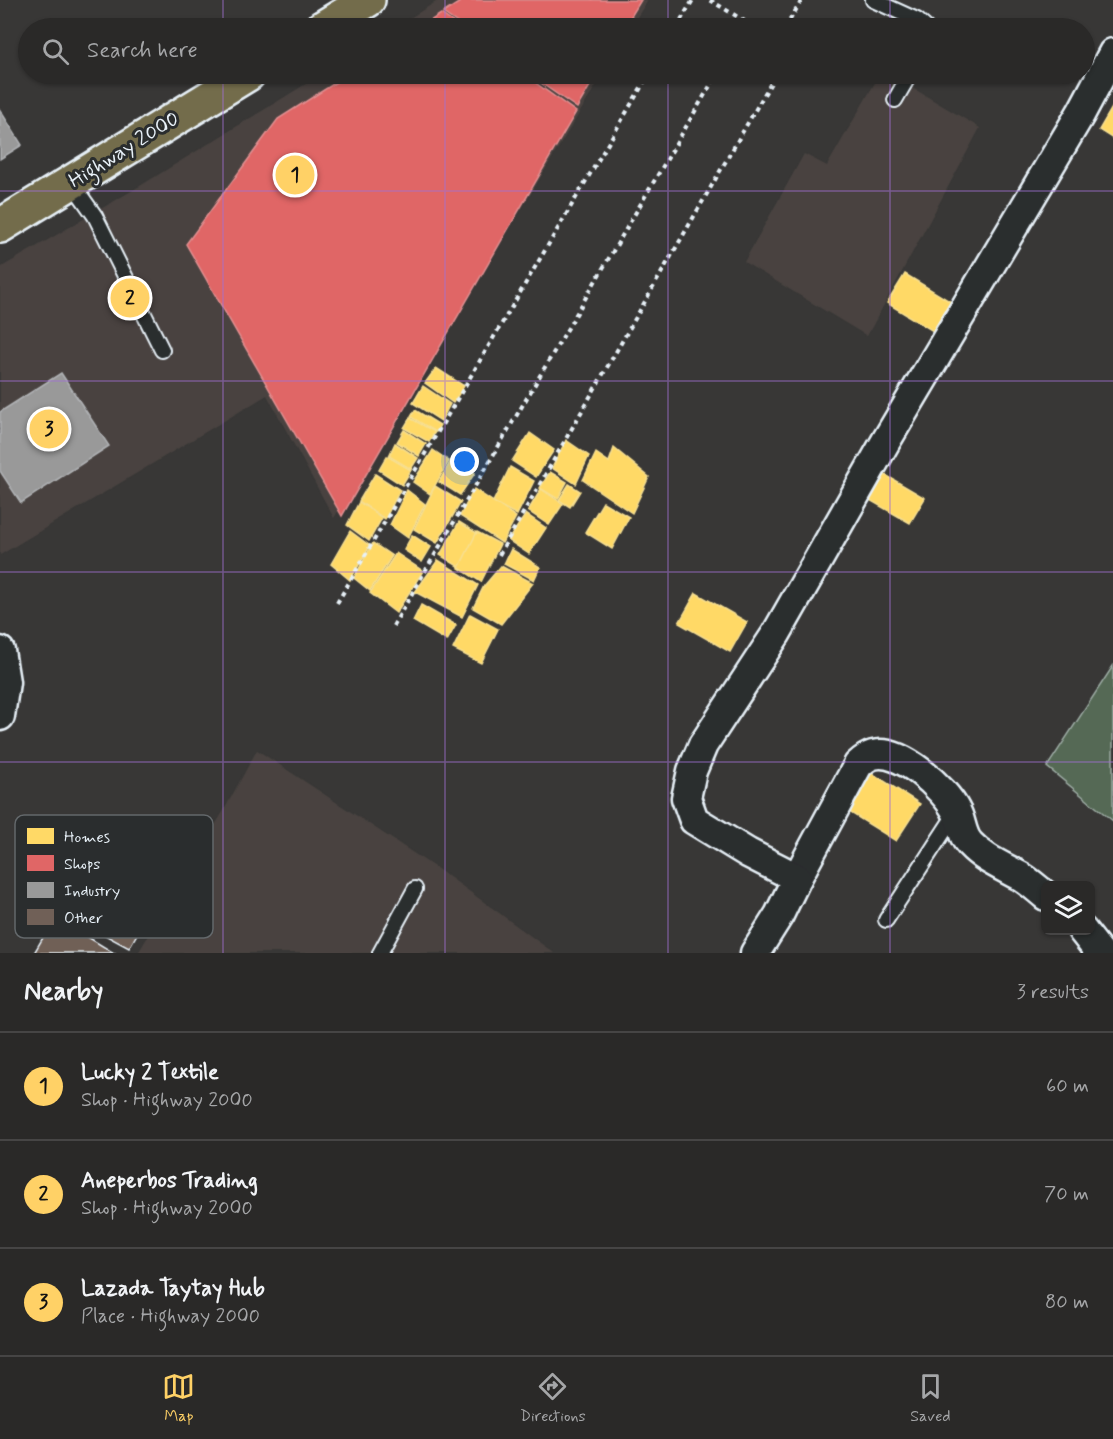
<!DOCTYPE html>
<meta charset="utf-8">
<style>
body{margin:0;font-family:Mynerve,sans-serif;background:#323130;color:#f1f3f6}
.controls{position:absolute;right:18px;bottom:18px;display:grid;overflow:hidden;border-radius:9px;box-shadow:0 2px 4px #0004}
.controls button{width:54px;height:54px;display:grid;place-items:center;padding:0;border:0;border-bottom:2px solid #464545;background:#2a2928;color:#f1f3f6;font:30px sans-serif}
.you{position:absolute;left:465px;top:462px;width:21px;height:21px;margin:-15px;border:4px solid #fff;border-radius:50%;background:#1a73e8;box-shadow:0 0 0 9px #1a73e833}
.badge{display:grid;place-items:center;width:39px;height:39px;border-radius:50%;background:#ffd166;color:#111;font-size:20px;font-weight:700}
.pin{position:absolute;translate:-50% -50%;border:3px solid #fff;box-shadow:0 2px 6px #0006}
.list{margin:0;padding:0;list-style:none}
h2{display:flex;justify-content:space-between;align-items:center;height:78px;margin:0;padding:0 24px;font-size:26px}
h2 small{font-size:20px;font-weight:400;color:#a5a6a8}
.list li{display:grid;grid-template-columns:39px 1fr auto;gap:18px;align-items:center;box-sizing:border-box;height:108px;padding:0 24px;border-top:2px solid #464545}
.list b{display:block;font-size:22px;white-space:nowrap}
.list p{margin:0;font-size:20px;white-space:nowrap;color:#a5a6a8}
.list em{font-size:20px;font-style:normal;color:#a5a6a8}
.icon{flex:none;width:33px;height:33px;fill:none;stroke:currentColor;stroke-width:2;stroke-linecap:round;stroke-linejoin:round}
.map{position:relative;flex:none;width:1113px;height:953px;overflow:hidden}
.search{position:absolute;background:#2a2928;box-shadow:0 2px 4px #0004;left:18px;right:18px;top:18px;height:66px;display:flex;align-items:center;gap:15px;box-sizing:border-box;padding:0 21px;border-radius:33px;color:#a5a6a8;font-size:22px}
.sheet{height:402px;background:#2a2928}
nav{display:flex;justify-content:space-around;align-items:center;box-sizing:border-box;height:84px;border-top:2px solid #464545;background:#2a2928;font-size:16px;color:#a5a6a8}
nav a{display:grid;justify-items:center;gap:3px}
nav .on{color:#ffd166}
.map>svg:first-child{display:block}
.built{fill:#494340}
.green{fill:#556954;stroke:#9eada6;stroke-width:1.5}
.homes{fill:#ffd966;stroke:#f8e092;stroke-width:1.5}
.shops{fill:#e06666;stroke:#e29092;stroke-width:1.5}
.industry{fill:#999;stroke:#b1b3b6;stroke-width:1.5}
.building{fill:#706057;stroke:#e8f1f8;stroke-width:1.5}
.lines{fill:none;stroke-linecap:round;stroke-linejoin:round}
.lane-casing{stroke:#e8f1f8;stroke-width:18}
.street-casing{stroke:#e8f1f8;stroke-width:33}
.primary-casing{stroke:#e8f1f8;stroke-width:38}
.path{stroke:#e8f1f8;stroke-width:4;stroke-dasharray:4.5 4.5;stroke-linecap:butt}
.lane{stroke:#2a2d2e;stroke-width:14}
.street{stroke:#2a2d2e;stroke-width:28}
.primary{stroke:#736c4b;stroke-width:33}
.grid{fill:none;stroke:#a171d3;stroke-width:1.5;stroke-opacity:0.55}
.labels{text-anchor:middle;dominant-baseline:central;stroke-width:6;stroke-linejoin:round;paint-order:stroke}
.street-label{font-size:21px;fill:#e8f1f8;stroke:#2a2d2e}
.key{fill:#2a2d2e;stroke:#63686b;stroke-width:1.5}
.key-label{font-size:16px;fill:#e8f1f8}
</style>
<div class="map">
<svg width="1113" height="953" viewBox="0 0 1113 953">
<rect width="100%" height="100%" fill="#383736"/>
<filter id="ink" filterUnits="userSpaceOnUse"><feTurbulence type="fractalNoise" baseFrequency=".0167" numOctaves="2"/><feDisplacementMap in="SourceGraphic" scale="12" xChannelSelector="R" yChannelSelector="G"/><feConvolveMatrix kernelMatrix="1 2 1 2 8 2 1 2 1" color-interpolation-filters="sRGB"/></filter>
<g filter="url(#ink)">
<g class="built">
<polygon points="439,0 648,0 630,28 394,28"/>
<polygon points="322,74 603,74 334,518 267,395 0,555 0,268 140,186"/>
<polygon points="880,74 889,74 980,128 867,336 744,262 804,154 827,166"/>
<polygon points="257,750 448,876 554,953 138,953 223,812"/>
</g>
<polygon class="green" points="1113,666 1113,821 1047,767"/>
<g class="homes">
<polygon points="1113,106 1113,139 1099,130"/>
<polygon points="905,274 956,305 938,334 887,303"/>
<polygon points="436,368 464,386 453,403 425,383"/>
<polygon points="423,386 450,404 441,421 413,403"/>
<polygon points="415,410 440,425 436,432 411,417"/>
<polygon points="410,418 435,432 429,442 404,428"/>
<polygon points="404,430 426,444 419,456 397,442"/>
<polygon points="530,433 554,450 536,477 512,461"/>
<polygon points="566,440 589,456 576,484 552,468"/>
<polygon points="395,443 418,458 411,469 389,456"/>
<polygon points="614,448 649,477 632,513 583,480 596,453 609,462"/>
<polygon points="433,450 449,461 430,494 413,482"/>
<polygon points="387,456 411,470 402,485 379,470"/>
<polygon points="452,459 475,473 460,495 439,482"/>
<polygon points="510,467 534,481 517,515 493,502"/>
<polygon points="550,472 567,482 558,499 540,488"/>
<polygon points="882,473 925,498 910,523 868,499"/>
<polygon points="375,474 400,490 385,519 359,501"/>
<polygon points="569,484 580,491 570,507 559,500"/>
<polygon points="435,486 461,502 437,543 414,529"/>
<polygon points="474,489 516,517 502,543 460,516"/>
<polygon points="541,489 563,504 549,525 528,511"/>
<polygon points="407,490 425,504 408,538 390,525"/>
<polygon points="359,502 382,518 369,541 347,525"/>
<polygon points="603,502 629,517 612,549 585,532"/>
<polygon points="526,514 546,528 529,554 508,540"/>
<polygon points="459,522 480,535 461,568 440,555"/>
<polygon points="350,531 370,546 350,580 331,564"/>
<polygon points="477,532 500,544 481,582 459,568"/>
<polygon points="412,535 431,547 422,562 404,550"/>
<polygon points="373,543 392,556 370,591 354,578"/>
<polygon points="511,549 540,567 534,580 504,564"/>
<polygon points="396,553 423,571 396,613 370,593"/>
<polygon points="438,560 478,585 462,617 415,592"/>
<polygon points="501,566 533,583 501,624 473,608 484,586"/>
<polygon points="696,593 747,622 730,652 679,623"/>
<polygon points="421,605 456,625 447,641 413,621"/>
<polygon points="470,614 498,629 481,663 453,649"/>
<polygon points="870,772 920,804 896,841 846,810"/>
</g>
<g class="shops">
<polygon points="463,0 641,0 624,28 465,28 443,13"/>
<polygon points="441,14 461,28 419,28"/>
<polygon points="349,74 523,74 576,112 342,516 186,244 278,119"/>
<polygon points="528,74 597,74 577,108"/>
</g>
<g class="industry">
<polygon points="0,110 22,145 0,159"/>
<polygon points="61,373 109,446 21,503 0,471 0,412"/>
</g>
<g class="building">
<polygon points="123,868 162,890 129,948 90,927"/>
<polygon points="55,917 114,953 34,953"/>
</g>
<g class="lines">
<defs>
<g id="lane">
<polyline points="873,0 917,20 926,28"/>
<polyline points="895,100 910,74"/>
<polyline points="71,182 95,216 162,350"/>
<polyline points="886,920 956,813"/>
<polyline points="380,953 415,889"/>
</g>
<g id="street">
<polyline points="0,651 5,682 0,716"/>
<path d="M 797,878 L 858,765 C 862,761 866,757 873,755 C 900,747 945,789 956,811 C 962,821 961,835 970,844 C 983,858 1000,865 1016,874 C 1027,879 1036,888 1046,896"/>
<polyline points="1082,930 1100,953"/>
<polyline points="755,953 779,915 797,878 748,853 694,820 686,798 692,771 703,745 776,634 886,441 1081,113 1113,53"/>
</g>
<g id="primary">
<polyline points="322,28 368,0"/>
<polyline points="0,226 248,74"/>
</g>
</defs>
<use href="#lane" class="lane-casing"/>
<use href="#street" class="street-casing"/>
<use href="#primary" class="primary-casing"/>
<g class="path">
<polyline points="710,0 756,28"/>
<polyline points="676,28 693,0"/>
<polyline points="743,28 747,22"/>
<polyline points="785,28 802,0"/>
<polyline points="499,555 776,74"/>
<polyline points="337,603 649,74"/>
<polyline points="393,626 717,74"/>
</g>
<use href="#lane" class="lane"/>
<use href="#street" class="street"/>
<use href="#primary" class="primary"/>
</g>
</g>
<path class="grid" d="M 223,0 L 223,28M 445,0 L 445,28M 668,0 L 668,28M 890,0 L 890,28M 223,74 L 223,953M 445,74 L 445,953M 668,74 L 668,953M 890,74 L 890,953M 0,191 L 1113,191M 0,381 L 1113,381M 0,572 L 1113,572M 0,762 L 1113,762"/>
<g class="labels">
<g class="street-label">
<text transform="translate(124 150) rotate(-32)">Highway 2000</text>
</g>
</g>
<rect x="15" y="815" width="198" height="123" rx="9" class="key"/>
<rect x="27" y="828" width="27" height="16" fill="#ffd966"/>
<rect x="27" y="855" width="27" height="16" fill="#e06666"/>
<rect x="27" y="882" width="27" height="16" fill="#999"/>
<rect x="27" y="909" width="27" height="16" fill="#706057"/>
<g class="key-label">
<text x="64" y="842">Homes</text>
<text x="64" y="869">Shops</text>
<text x="64" y="896">Industry</text>
<text x="64" y="923">Other</text>
</g>
</svg>
<div class="controls">
<button><svg class="icon" aria-label="layers" viewBox="0 0 24 24"><path d="M12 4l9 5-9 5-9-5zM3 14l9 5 9-5"/></svg></button>
</div>
<div class="you"></div>
<div class="pin badge" style="left:295px;top:175px">1</div>
<div class="pin badge" style="left:130px;top:298px">2</div>
<div class="pin badge" style="left:49px;top:429px">3</div>
<div class="search"><svg class="icon" aria-label="search" viewBox="0 0 24 24"><circle cx="10" cy="10" r="6"/><path d="M15 15l6 6"/></svg>Search here</div>
</div>
<section class="sheet">
<h2>Nearby<small>3 results</small></h2>
<ul class="list">
<li><span class="badge">1</span><div><b>Lucky 2 Textile</b><p>Shop · Highway 2000</p></div><em>60 m</em></li>
<li><span class="badge">2</span><div><b>Aneperbos Trading</b><p>Shop · Highway 2000</p></div><em>70 m</em></li>
<li><span class="badge">3</span><div><b>Lazada Taytay Hub</b><p>Place · Highway 2000</p></div><em>80 m</em></li>
</ul>
</section>
<nav>
<a class="on"><svg class="icon" aria-label="map" viewBox="0 0 24 24"><path d="M3 6l6-2 6 2 6-2v14l-6 2-6-2-6 2zM9 4v14M15 6v14"/></svg>Map</a>
<a><svg class="icon" aria-label="directions" viewBox="0 0 24 24"><path d="M12 3l9 9-9 9-9-9zM9 14v-3h6M13 9l2 2-2 2"/></svg>Directions</a>
<a><svg class="icon" aria-label="saved" viewBox="0 0 24 24"><path d="M7 4h10v16l-5-4-5 4z"/></svg>Saved</a>
</nav>
